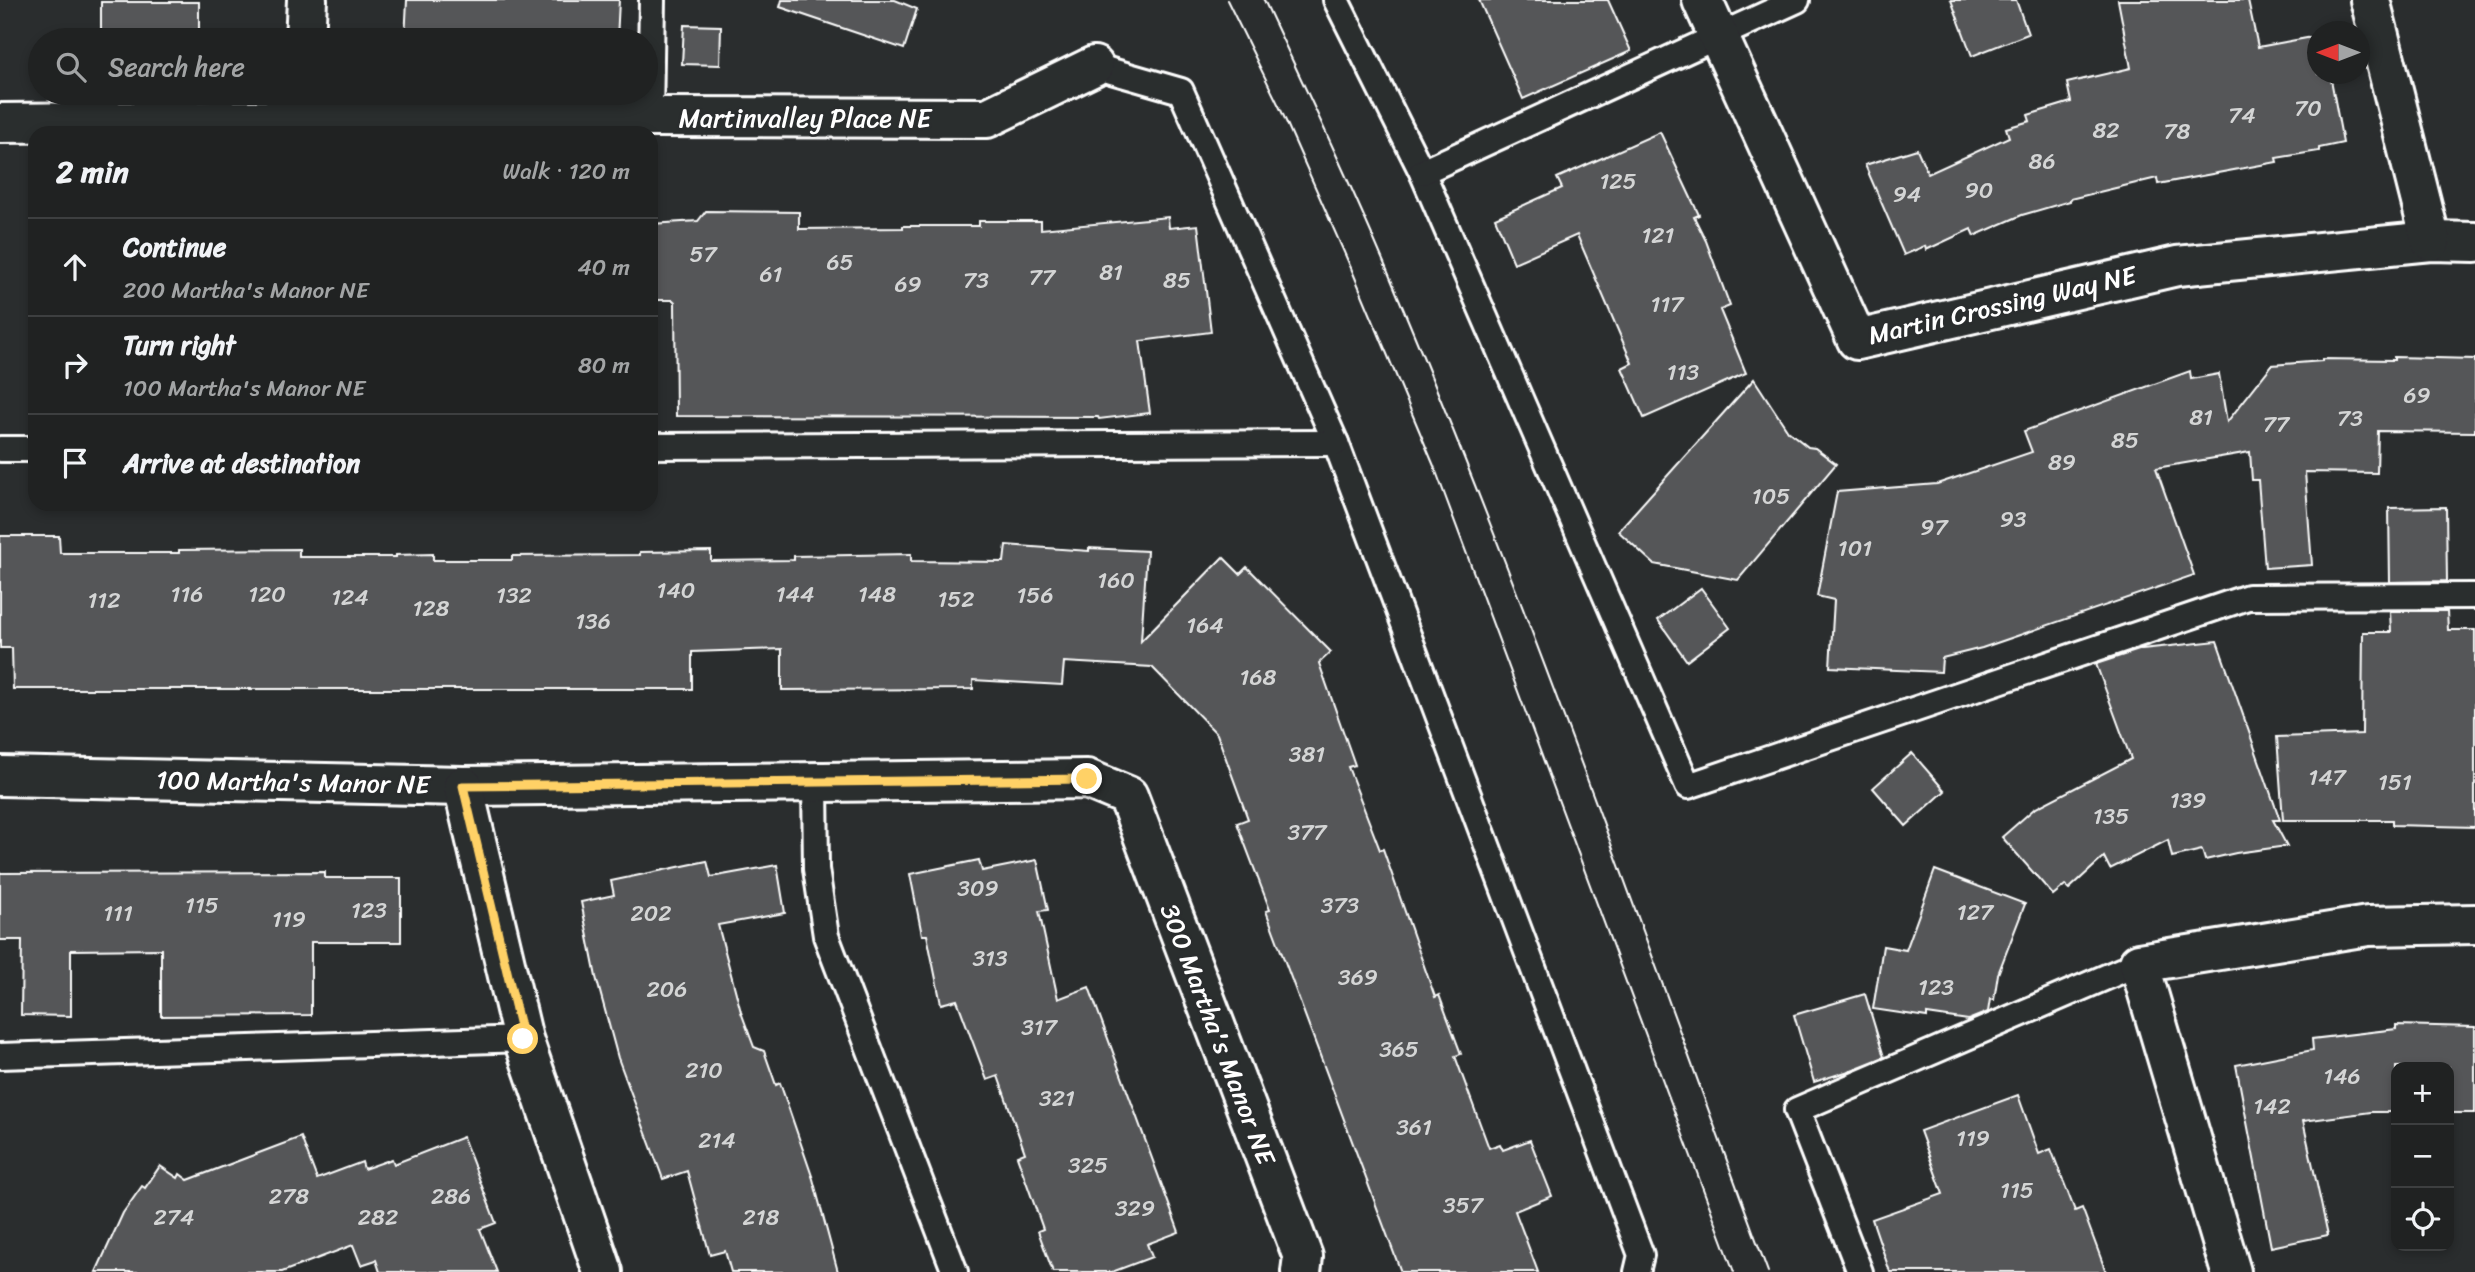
<!DOCTYPE html>
<meta charset="utf-8">
<style>
body{margin:0;font-family:Sriracha,sans-serif;background:#282a2a;color:#f1f3f6}
.controls{position:absolute;right:21px;bottom:21px;display:grid;overflow:hidden;border-radius:14px;box-shadow:0 4px 10px #0003}
.controls button{width:63px;height:63px;display:grid;place-items:center;padding:0;border:0;border-bottom:2px solid #3d3f40;background:#202222;color:#f1f3f6;font:35px sans-serif}
.compass{position:absolute;left:2307px;top:21px;width:63px;height:63px;border-radius:50%;background:#202222;box-shadow:0 4px 10px #0003;rotate:270deg}
.stop{position:absolute;width:21px;height:21px;margin:-16px;border:5px solid #ffd166;border-radius:50%;background:#fff}
.stop.end{background:#ffd166;border-color:#fff;box-shadow:0 2px 7px #0008}
.list{margin:0;padding:0;list-style:none}
h2{display:flex;justify-content:space-between;align-items:center;height:91px;margin:0;padding:0 28px;font-size:30px}
h2 small{font-size:23px;font-weight:400;color:#a2a4a5}
.list li{display:grid;grid-template-columns:46px 1fr auto;gap:21px;align-items:center;box-sizing:border-box;height:98px;padding:0 28px;border-top:2px solid #3d3f40}
.list b{display:block;font-size:26px;white-space:nowrap}
.list p{margin:0;font-size:23px;white-space:nowrap;color:#a2a4a5}
.list em{font-size:23px;font-style:normal;color:#a2a4a5}
.icon{flex:none;width:38px;height:38px;fill:none;stroke:currentColor;stroke-width:2;stroke-linecap:round;stroke-linejoin:round}
.map{position:relative;flex:none;width:2475px;height:1272px;overflow:hidden}
.search{position:absolute;background:#202222;box-shadow:0 4px 10px #0003;left:28px;top:28px;width:630px;height:77px;display:flex;align-items:center;gap:18px;box-sizing:border-box;padding:0 24px;border-radius:38px;color:#a2a4a5;font-size:26px}
.panel{position:absolute;background:#202222;box-shadow:0 4px 10px #0003;left:28px;top:126px;width:630px;height:385px;border-radius:21px}
.map>svg:first-child{display:block}
.building{fill:#555758;stroke:#fff;stroke-width:2}
.lines{fill:none;stroke-linecap:round;stroke-linejoin:round}
.lane-casing{stroke:#fff;stroke-width:30}
.street-casing{stroke:#fff;stroke-width:44}
.lane{stroke:#2a2d2e;stroke-width:24}
.street{stroke:#2a2d2e;stroke-width:38}
.tram{stroke:#fff;stroke-width:2}
.route{stroke:#ffd166;stroke-width:9}
.labels{text-anchor:middle;dominant-baseline:central;stroke-width:5;stroke-linejoin:round;paint-order:stroke}
.number-label{font-size:23px;fill:#d4d5d5}
.street-label{font-size:26px;fill:#fff;stroke:#2a2d2e}
</style>
<div class="map">
<svg width="2475" height="1272" viewBox="0 0 2475 1272">
<rect width="100%" height="100%" fill="#2a2d2e"/>
<filter id="ink" filterUnits="userSpaceOnUse"><feTurbulence type="fractalNoise" baseFrequency=".0143" numOctaves="2"/><feDisplacementMap in="SourceGraphic" scale="14" xChannelSelector="R" yChannelSelector="G"/><feConvolveMatrix kernelMatrix="1 2 1 2 8 2 1 2 1" color-interpolation-filters="sRGB"/></filter>
<g filter="url(#ink)">
<g class="building">
<polygon points="407,0 619,0 617,40 405,40"/>
<polygon points="782,0 895,0 917,9 904,49 780,7"/>
<polygon points="1479,0 1608,0 1631,51 1523,99"/>
<polygon points="1951,0 2016,0 2028,34 1972,56"/>
<polygon points="2118,0 2248,0 2258,47 2318,36 2318,74 2330,74 2343,143 2319,148 2319,151 2276,158 2277,162 2158,184 2157,178 2070,199 2070,201 2022,215 1974,236 1971,229 1926,250 1925,246 1904,255 1865,165 1917,149 1928,174 2009,137 2006,128 2030,121 2028,115 2071,102 2067,83 2131,68"/>
<rect x="101" y="2" width="98" height="38"/>
<polygon points="684,25 721,26 720,65 682,64"/>
<polygon points="1660,132 1699,215 1694,217 1706,241 1730,306 1720,310 1746,373 1644,418 1622,368 1632,363 1577,235 1514,263 1495,218 1562,188 1557,178"/>
<polygon points="706,211 799,212 799,229 903,228 903,226 979,226 979,221 1041,221 1041,229 1168,217 1169,228 1198,225 1211,332 1140,341 1150,413 1099,419 1098,417 676,416 675,302 673,300 651,300 651,224 698,221"/>
<polygon points="2394,357 2475,359 2475,432 2378,431 2377,473 2305,472 2312,565 2265,568 2258,480 2252,480 2250,452 2156,468 2194,575 1982,648 1942,658 1941,672 1830,667 1834,600 1817,596 1837,492 1937,484 2032,452 2024,431 2190,371 2191,379 2219,374 2227,422 2272,365 2322,361 2322,359 2394,360"/>
<polygon points="1754,379 1788,431 1808,447 1815,448 1836,464 1738,580 1654,564 1618,531"/>
<polygon points="2446,507 2447,581 2390,582 2389,508"/>
<polygon points="0,536 59,536 60,553 179,553 179,550 299,549 299,557 396,557 396,555 433,554 433,560 512,560 512,556 640,555 640,552 711,551 711,561 794,560 794,556 911,554 911,561 1004,562 1006,545 1089,551 1089,548 1147,551 1141,641 1223,557 1240,574 1247,567 1331,652 1319,663 1355,765 1348,767 1380,850 1383,849 1435,997 1439,995 1461,1054 1455,1056 1489,1148 1500,1144 1503,1150 1530,1140 1552,1196 1515,1211 1538,1272 1401,1272 1266,911 1270,910 1237,823 1248,819 1217,734 1152,667 1064,662 1062,685 973,680 973,689 782,690 782,649 692,652 692,689 13,689 12,648 0,648"/>
<polygon points="1701,588 1730,628 1687,661 1658,620"/>
<polygon points="2390,611 2447,611 2448,630 2475,630 2475,827 2392,825 2392,820 2283,820 2277,737 2362,734 2363,632 2391,632"/>
<polygon points="2217,641 2280,820 2273,820 2287,846 2236,853 2205,860 2202,850 2172,857 2168,840 2110,869 2104,857 2069,889 2065,885 2053,895 2002,837 2034,809 2131,759 2096,664 2142,649"/>
<polygon points="1912,753 1945,791 1906,826 1873,788"/>
<polygon points="979,860 982,871 1037,860 1048,910 1039,911 1058,999 1089,987 1179,1232 1147,1244 1152,1257 1112,1272 1053,1272 1038,1231 1043,1229 1017,1156 1025,1153 998,1076 987,1080 957,1000 941,1004 927,935 922,935 910,874"/>
<polygon points="707,861 711,877 777,865 785,913 718,925 741,1012 754,1047 764,1051 776,1085 780,1083 813,1179 838,1272 731,1272 725,1251 710,1255 687,1171 663,1179 618,1058 596,977 581,902 614,895 611,881"/>
<polygon points="1935,870 2025,904 1998,974 1994,1000 1990,999 1988,1012 1968,1020 1927,1014 1927,1017 1873,1009 1883,946 1906,950"/>
<polygon points="325,872 325,878 401,878 401,942 311,942 311,1015 161,1016 161,949 71,950 71,1016 21,1015 22,940 0,940 0,873"/>
<polygon points="1865,994 1884,1057 1849,1071 1814,1082 1794,1015"/>
<polygon points="2396,1025 2475,1027 2475,1113 2449,1113 2449,1067 2396,1067 2396,1112 2371,1112 2303,1121 2328,1235 2271,1247 2236,1065 2313,1050 2312,1039 2396,1029"/>
<polygon points="2018,1095 2039,1154 2051,1149 2075,1211 2082,1208 2084,1213 2106,1272 1890,1272 1872,1219 1943,1194 1920,1131"/>
<polygon points="301,1137 317,1179 362,1162 364,1169 392,1159 394,1164 463,1137 496,1223 480,1229 497,1272 380,1272 376,1260 361,1265 353,1245 282,1272 96,1272 123,1213 142,1186 145,1188 160,1166 178,1178 180,1174 188,1180"/>
</g>
<g class="lines">
<defs>
<g id="lane">
<polyline points="1336,0 1422,172 1688,786 2248,597 2475,596"/>
<polyline points="1094,66 1181,91 1336,443 1641,1255 1637,1272"/>
<polyline points="650,117 652,0"/>
<polyline points="1422,172 1797,0"/>
<polyline points="651,446 1336,443"/>
<polyline points="0,449 35,449"/>
<polyline points="815,782 816,869 826,936 955,1272"/>
<polyline points="0,1056 523,1039"/>
<polyline points="1860,1272 1797,1110 2139,963"/>
</g>
<g id="street">
<polyline points="1702,0 1857,340 2177,266 2431,241 2475,242"/>
<polyline points="2370,0 2431,241"/>
<polyline points="305,40 307,0"/>
<polyline points="0,123 650,117 987,118 1094,66"/>
<polyline points="0,776 463,786 1087,779 1128,796 1303,1257 1301,1272"/>
<polyline points="463,786 523,1039 603,1272"/>
<polyline points="2231,1272 2139,963 2368,926 2475,924"/>
</g>
</defs>
<use href="#lane" class="lane-casing"/>
<use href="#street" class="street-casing"/>
<use href="#lane" class="lane"/>
<use href="#street" class="street"/>
<g class="tram">
<polyline points="1227,0 1281,110 1351,268 1434,466 1734,1272"/>
<path d="M 1264,0 C 1311,100 1358,199 1400,301 C 1534,620 1648,948 1768,1272"/>
</g>
</g>
</g>
<g class="lines" filter="url(#ink)">
<polyline class="route" points="523,1039 463,786 1087,779"/>
</g>
<g class="labels">
<g class="number-label">
<text x="2308" y="108">70</text>
<text x="2242" y="115">74</text>
<text x="2106" y="130">82</text>
<text x="2177" y="131">78</text>
<text x="2042" y="161">86</text>
<text x="1618" y="181">125</text>
<text x="1979" y="190">90</text>
<text x="1907" y="194">94</text>
<text x="1658" y="235">121</text>
<text x="703" y="254">57</text>
<text x="840" y="262">65</text>
<text x="1111" y="272">81</text>
<text x="771" y="274">61</text>
<text x="1042" y="277">77</text>
<text x="976" y="280">73</text>
<text x="1177" y="280">85</text>
<text x="908" y="284">69</text>
<text x="1667" y="304">117</text>
<text x="1683" y="372">113</text>
<text x="2417" y="395">69</text>
<text x="2201" y="417">81</text>
<text x="2350" y="418">73</text>
<text x="2276" y="424">77</text>
<text x="2125" y="440">85</text>
<text x="2062" y="462">89</text>
<text x="1771" y="496">105</text>
<text x="2013" y="519">93</text>
<text x="1934" y="527">97</text>
<text x="1855" y="548">101</text>
<text x="1116" y="580">160</text>
<text x="676" y="590">140</text>
<text x="187" y="594">116</text>
<text x="267" y="594">120</text>
<text x="795" y="594">144</text>
<text x="877" y="594">148</text>
<text x="514" y="595">132</text>
<text x="1035" y="595">156</text>
<text x="350" y="597">124</text>
<text x="956" y="599">152</text>
<text x="104" y="600">112</text>
<text x="431" y="608">128</text>
<text x="593" y="621">136</text>
<text x="1205" y="625">164</text>
<text x="1258" y="677">168</text>
<text x="1307" y="754">381</text>
<text x="2327" y="777">147</text>
<text x="2395" y="782">151</text>
<text x="2188" y="800">139</text>
<text x="2111" y="816">135</text>
<text x="1307" y="832">377</text>
<text x="978" y="888">309</text>
<text x="202" y="905">115</text>
<text x="1340" y="905">373</text>
<text x="369" y="910">123</text>
<text x="1975" y="912">127</text>
<text x="118" y="913">111</text>
<text x="651" y="913">202</text>
<text x="289" y="919">119</text>
<text x="990" y="958">313</text>
<text x="1358" y="977">369</text>
<text x="1936" y="987">123</text>
<text x="667" y="989">206</text>
<text x="1039" y="1027">317</text>
<text x="1399" y="1049">365</text>
<text x="704" y="1070">210</text>
<text x="2342" y="1076">146</text>
<text x="1057" y="1098">321</text>
<text x="2272" y="1106">142</text>
<text x="1414" y="1127">361</text>
<text x="1973" y="1138">119</text>
<text x="717" y="1140">214</text>
<text x="1088" y="1165">325</text>
<text x="2017" y="1190">115</text>
<text x="289" y="1196">278</text>
<text x="451" y="1196">286</text>
<text x="1463" y="1205">357</text>
<text x="1135" y="1208">329</text>
<text x="174" y="1217">274</text>
<text x="378" y="1217">282</text>
<text x="761" y="1217">218</text>
</g>
<g class="street-label">
<text x="805" y="118">Martinvalley Place NE</text>
<text transform="translate(2002 305) rotate(-13)">Martin Crossing Way NE</text>
<text transform="translate(293 782) rotate(1)">100 Martha's Manor NE</text>
<text transform="translate(1218 1034) rotate(69)">300 Martha's Manor NE</text>
</g>
</g>
</svg>
<div class="controls">
<button>+</button>
<button>−</button>
<button><svg class="icon" aria-label="locate" viewBox="0 0 24 24"><circle cx="12" cy="12" r="6"/><path d="M12 2v4M12 18v4M2 12h4M18 12h4"/></svg></button>
</div>
<svg class="compass" viewBox="-18 -18 36 36"><path d="M0-13l5 13h-10z" fill="#e53935"/><path d="M0 13l5-13h-10z" fill="#a2a4a5"/></svg>
<div class="stop" style="left:523px;top:1039px"></div>
<div class="stop end" style="left:1087px;top:779px"></div>
<div class="search"><svg class="icon" aria-label="search" viewBox="0 0 24 24"><circle cx="10" cy="10" r="6"/><path d="M15 15l6 6"/></svg>Search here</div>
<section class="panel">
<h2>2 min<small>Walk · 120 m</small></h2>
<ul class="list">
<li><svg class="icon" aria-label="ahead" viewBox="0 0 24 24"><path d="M12 20V5M6 11l6-6 6 6"/></svg><div><b>Continue</b><p>200 Martha's Manor NE</p></div><em>40 m</em></li>
<li><svg class="icon" aria-label="right" viewBox="0 0 24 24"><path d="M7 20v-9h11M14 6l5 5-5 5"/></svg><div><b>Turn right</b><p>100 Martha's Manor NE</p></div><em>80 m</em></li>
<li><svg class="icon" aria-label="arrive" viewBox="0 0 24 24"><path d="M6 21V4h12l-3 4 3 4H6"/></svg><div><b>Arrive at destination</b></div></li>
</ul>
</section>
</div>
